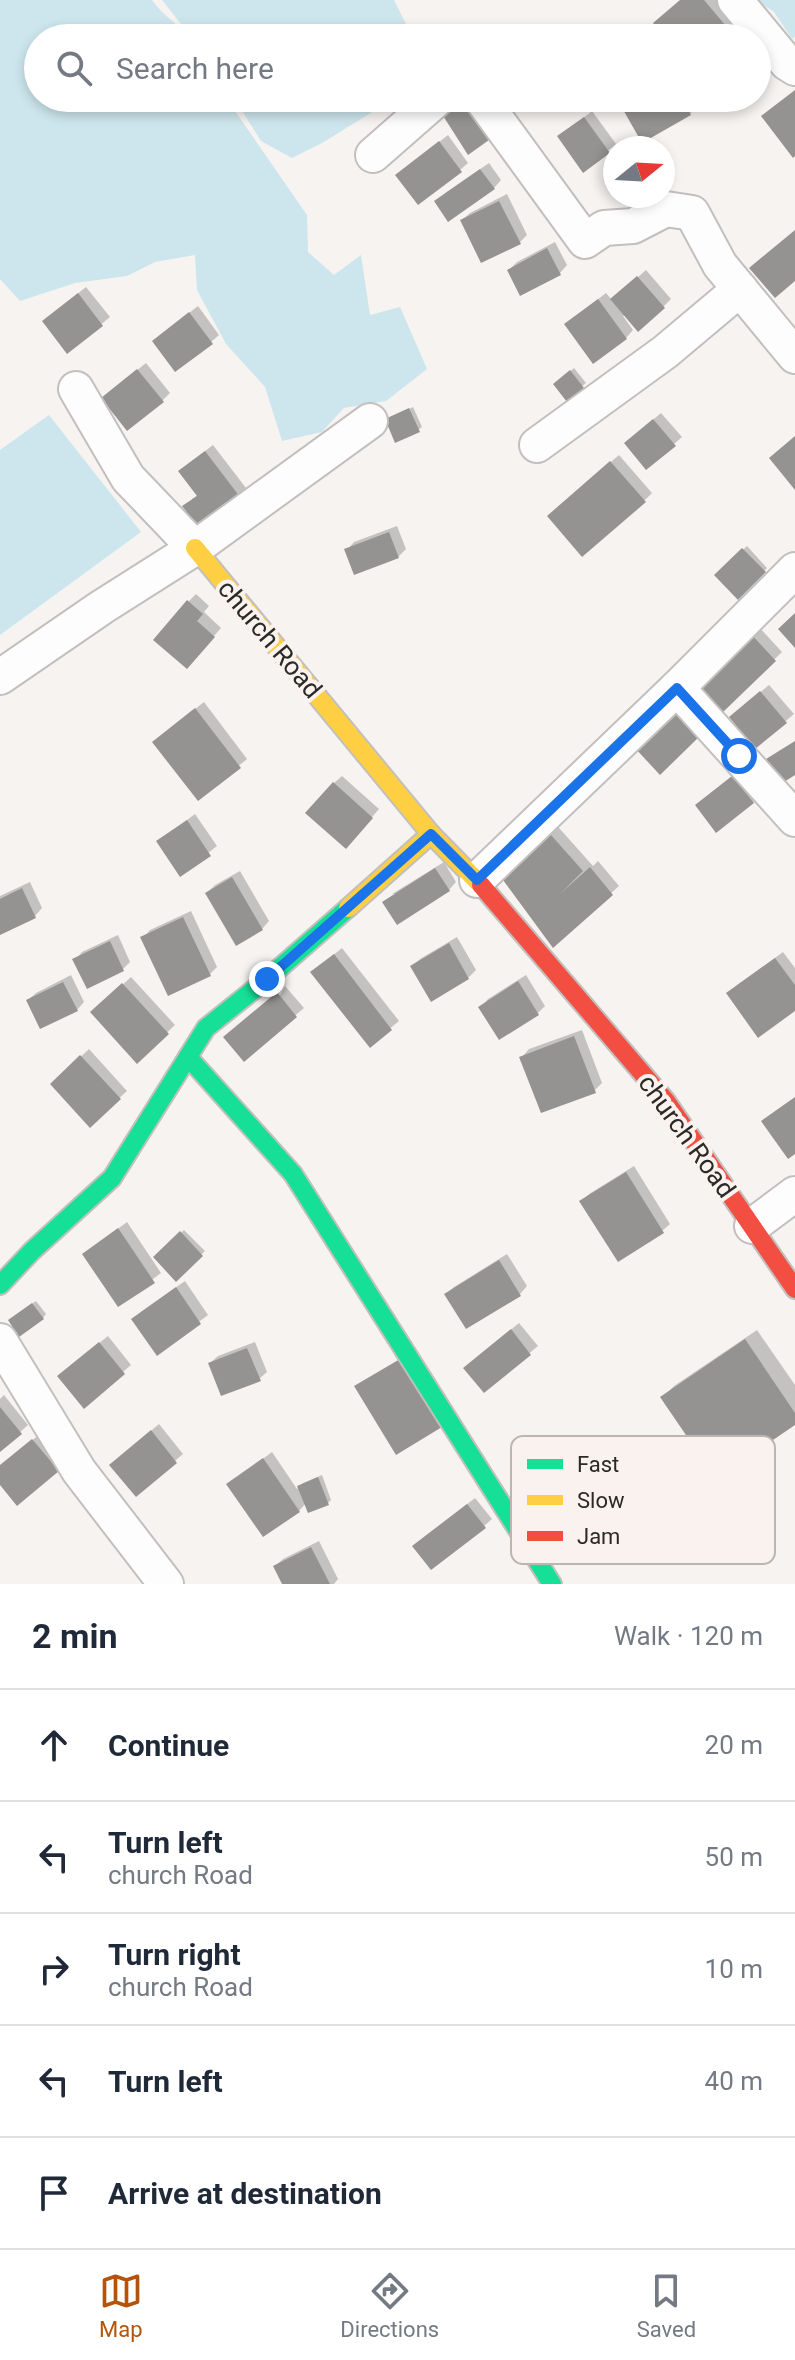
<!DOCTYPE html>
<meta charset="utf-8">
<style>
body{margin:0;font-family:Roboto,sans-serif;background:#f2f2f3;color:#1f2937}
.compass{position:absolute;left:603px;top:136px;width:72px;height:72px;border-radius:50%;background:#fff;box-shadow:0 4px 12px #0003;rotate:72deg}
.stop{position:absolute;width:24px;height:24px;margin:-18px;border:6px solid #1a73e8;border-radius:50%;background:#fff}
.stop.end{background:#1a73e8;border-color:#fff;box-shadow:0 2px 8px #0008}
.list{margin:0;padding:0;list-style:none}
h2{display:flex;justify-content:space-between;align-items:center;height:104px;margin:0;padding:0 32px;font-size:34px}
h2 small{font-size:26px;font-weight:400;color:#747a83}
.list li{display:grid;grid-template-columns:52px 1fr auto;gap:24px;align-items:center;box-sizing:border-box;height:112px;padding:0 32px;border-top:2px solid #e0e1e3}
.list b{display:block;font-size:30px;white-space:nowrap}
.list p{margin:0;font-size:26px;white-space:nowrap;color:#747a83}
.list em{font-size:26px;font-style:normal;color:#747a83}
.icon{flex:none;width:44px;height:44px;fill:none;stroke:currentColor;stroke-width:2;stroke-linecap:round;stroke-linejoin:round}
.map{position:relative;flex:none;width:795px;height:1584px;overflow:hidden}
.search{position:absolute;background:#fff;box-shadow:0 4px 12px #0003;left:24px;right:24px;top:24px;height:88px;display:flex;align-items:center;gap:20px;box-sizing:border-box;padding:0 28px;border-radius:44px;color:#747a83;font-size:30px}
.sheet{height:664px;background:#fff}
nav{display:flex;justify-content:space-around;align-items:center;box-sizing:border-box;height:112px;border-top:2px solid #e0e1e3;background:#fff;font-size:22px;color:#747a83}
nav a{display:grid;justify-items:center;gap:4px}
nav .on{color:#b45309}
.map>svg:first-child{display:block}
.water{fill:#cde6ed}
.shadow{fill:#0003}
.building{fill:#959391}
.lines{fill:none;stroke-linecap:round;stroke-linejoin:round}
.street-casing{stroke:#c2bfbe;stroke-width:38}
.fast-casing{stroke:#c2bfbe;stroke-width:22}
.slow-casing{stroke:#c2bfbe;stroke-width:22}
.jam-casing{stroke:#c2bfbe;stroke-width:22}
.street{stroke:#fefdfd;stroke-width:34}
.fast{stroke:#16e098;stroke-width:18}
.slow{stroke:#ffcf43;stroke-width:18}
.jam{stroke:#f24e42;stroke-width:18}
.route{stroke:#1a73e8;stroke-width:10}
.labels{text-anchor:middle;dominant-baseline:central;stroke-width:8;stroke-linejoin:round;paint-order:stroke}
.street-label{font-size:26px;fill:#2b2927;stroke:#f9f2ee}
.key{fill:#f9f2ee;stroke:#bbb6b2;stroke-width:2}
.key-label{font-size:22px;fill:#2b2927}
</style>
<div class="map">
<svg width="795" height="1584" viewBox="0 0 795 1584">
<rect width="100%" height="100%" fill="#f6f3f1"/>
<g class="water">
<path d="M 0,0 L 152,0 C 162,15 178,23 188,38 L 38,38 L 38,98 L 226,98 L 307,215 L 308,252 L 334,275 L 361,255 L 370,315 L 400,307 L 427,369 L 386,401 L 344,408 L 322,432 L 282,441 L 265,387 L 226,344 L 197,290 L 195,255 L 155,262 L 127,276 L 75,283 L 20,301 L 0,279 Z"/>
<polygon points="162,0 394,0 413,38 192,38"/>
<polygon points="756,0 795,0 795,37 792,39 774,12"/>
<polygon points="234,98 395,98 322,143 292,158 261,141"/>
<polygon points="49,415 141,532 0,635 0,450"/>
</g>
<g class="shadow">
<polygon points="681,0 724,0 757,38 667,38"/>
<polygon points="521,98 538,98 529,106"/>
<polygon points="632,98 693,98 697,106 690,114 623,106"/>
<polygon points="592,111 616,144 584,170 560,136"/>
<polygon points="448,135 468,163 460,170 397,175"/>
<polygon points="489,163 501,180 494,188 444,194"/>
<polygon points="507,194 527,235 520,242 462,220 470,213"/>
<polygon points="555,242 567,265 560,273 509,270 517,262"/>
<polygon points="646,270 671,299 663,307 623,316 633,330 626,338 566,324 606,293 612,300"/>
<polygon points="86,287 110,317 68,352 52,314"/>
<polygon points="198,306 219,335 211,342 162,334"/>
<polygon points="146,363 170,393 162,401 111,391"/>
<polygon points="574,368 586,383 567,399 559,381"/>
<polygon points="413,407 422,427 418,430 387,420"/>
<polygon points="661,413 682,437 647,468 634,436"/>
<polygon points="213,445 246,488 199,525 192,499 198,495 188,464"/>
<polygon points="619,455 652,493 645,500 557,508"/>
<polygon points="397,526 406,549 398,557 347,550 354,542"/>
<polygon points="747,546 767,568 738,597 717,575"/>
<polygon points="196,594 209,606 204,612 221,628 194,659 188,602"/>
<polygon points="758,626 782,652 722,710 697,685"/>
<polygon points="769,685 794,714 756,746 739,710"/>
<polygon points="204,702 247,759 198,799 162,735"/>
<polygon points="741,769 760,794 753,802 705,798"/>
<polygon points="342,776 379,809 353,839 334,783"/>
<polygon points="195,814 217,846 181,874 159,841"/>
<polygon points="552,820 593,866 598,861 619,886 553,945 498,869"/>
<polygon points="444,862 456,882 449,890 392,894"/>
<polygon points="240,871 269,921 262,929 207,893 215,885"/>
<polygon points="30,882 42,908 35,916 0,933 0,896"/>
<polygon points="191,911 217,967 210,974 143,938 150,930"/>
<polygon points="118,935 130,962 123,969 75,960 82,952"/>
<polygon points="457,937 476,970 468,978 412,966 420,959"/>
<polygon points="342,948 399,1021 370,1045 321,965"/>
<polygon points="783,952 795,968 795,1009 736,986"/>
<polygon points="71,975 84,1002 77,1010 28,1000 36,993"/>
<polygon points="526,975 545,1006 538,1013 500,1037 481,1007 488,999"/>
<polygon points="131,977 175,1025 137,1061 93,1012"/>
<polygon points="285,986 304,1008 244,1059"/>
<polygon points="582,1030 602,1083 594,1091 522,1057 529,1049"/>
<polygon points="89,1049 127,1091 90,1125 52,1084"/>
<polygon points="634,1166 670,1224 662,1231 582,1201 589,1194"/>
<polygon points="127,1222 161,1273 119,1305 84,1254"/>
<polygon points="184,1230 205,1251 176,1279 156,1257"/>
<polygon points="507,1254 527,1286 520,1294 467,1327 447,1294 454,1287"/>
<polygon points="185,1281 208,1315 157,1353 141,1312"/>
<polygon points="36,1301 46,1314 43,1318 13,1317"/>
<polygon points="519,1323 538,1346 485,1390 474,1360"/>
<polygon points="757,1330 795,1385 795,1422 663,1397 674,1386"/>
<polygon points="108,1336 131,1365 84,1406 67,1369"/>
<polygon points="255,1342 267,1372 259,1379 210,1363 218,1356"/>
<polygon points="4,1395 28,1425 0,1450 0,1399"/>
<polygon points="159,1424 183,1454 136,1494 120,1457"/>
<polygon points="41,1433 65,1462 58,1470 0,1482 0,1467"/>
<polygon points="272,1452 297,1489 303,1483 322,1475 331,1500 328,1503 306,1503 299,1511 229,1484"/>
<polygon points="475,1498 492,1519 484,1526 422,1539"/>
<polygon points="319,1541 338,1579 334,1584 284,1584 275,1566 283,1559"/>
</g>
<g class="building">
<polygon points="680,0 704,0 736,38 665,38 653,23"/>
<polygon points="795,90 795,156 793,158 761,116"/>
<polygon points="460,98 465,98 489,140 468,155 440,111"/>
<polygon points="634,98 681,98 691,115 642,143 621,106"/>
<polygon points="584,117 610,153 583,173 557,136"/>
<polygon points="439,141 462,172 418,205 395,175"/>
<polygon points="480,169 495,189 448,222 434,201"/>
<polygon points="499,201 521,244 481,263 460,220"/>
<polygon points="795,230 795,281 775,298 749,268"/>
<polygon points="547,248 561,275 520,296 507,270"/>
<polygon points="637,276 665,308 638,332 610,299"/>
<polygon points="78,293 103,326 67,354 42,321"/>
<polygon points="598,299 627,339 593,364 564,324"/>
<polygon points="189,312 213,344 175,372 152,341"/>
<polygon points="137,369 164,402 127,431 101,398"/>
<polygon points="570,370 584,388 567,402 553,384"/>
<polygon points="409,408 420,432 395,443 385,419"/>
<polygon points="653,419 676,446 646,470 624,443"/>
<polygon points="795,436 795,490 769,458"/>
<polygon points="205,451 240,497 199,528 182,506 197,496 178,471"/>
<polygon points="610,461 646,502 582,557 547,516"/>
<polygon points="389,532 399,558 354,575 344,549"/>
<polygon points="742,548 766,572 738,600 714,575"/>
<polygon points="187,600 203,614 197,621 215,637 187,669 153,640"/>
<polygon points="795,613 795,648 778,629"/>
<polygon points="749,632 776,661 722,713 694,685"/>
<polygon points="760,691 787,723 755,749 729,717"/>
<polygon points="675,707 702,734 660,775 634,747"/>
<polygon points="195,708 241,768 198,801 152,742"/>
<polygon points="795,741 795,775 776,787 761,762"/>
<polygon points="732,776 754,803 716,833 695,805"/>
<polygon points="333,782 373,818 346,849 305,813"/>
<polygon points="187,820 211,856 180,877 156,841"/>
<polygon points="543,826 583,871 560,894 590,867 613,895 553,948 495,869"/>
<polygon points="435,868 450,891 397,925 382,902"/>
<polygon points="232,877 263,930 236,946 205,893"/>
<polygon points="22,888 36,918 0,935 0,899"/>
<polygon points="183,917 211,976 168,996 140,937"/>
<polygon points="110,941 124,971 87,989 72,959"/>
<polygon points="449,943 469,979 431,1002 410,966"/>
<polygon points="334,954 392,1030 370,1048 310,972"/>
<polygon points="775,958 795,985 795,1011 758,1038 726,993"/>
<polygon points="518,981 539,1015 499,1040 478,1007"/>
<polygon points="63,982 78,1011 40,1029 26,1000"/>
<polygon points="122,983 169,1034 137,1064 90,1012"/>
<polygon points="277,992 297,1017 244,1062 223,1037"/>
<polygon points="574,1036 596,1093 541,1113 519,1057"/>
<polygon points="80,1055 121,1099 90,1128 50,1084"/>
<polygon points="795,1097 795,1154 788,1159 761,1121"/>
<polygon points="626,1172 664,1233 618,1262 579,1201"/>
<polygon points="118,1228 155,1283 118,1307 82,1254"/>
<polygon points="180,1231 203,1256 176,1282 153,1257"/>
<polygon points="499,1260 521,1296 466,1329 444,1294"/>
<polygon points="176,1287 201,1324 157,1356 131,1319"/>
<polygon points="32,1303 44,1319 19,1337 8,1320"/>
<polygon points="511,1329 531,1355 484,1393 463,1368"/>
<polygon points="745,1339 795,1413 795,1425 716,1479 660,1397"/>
<polygon points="99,1342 125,1374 84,1409 57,1376"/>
<polygon points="247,1348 261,1381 221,1396 208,1363"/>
<polygon points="400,1359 442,1427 396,1455 354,1386"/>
<polygon points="0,1407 22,1434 0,1452"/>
<polygon points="151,1430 177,1463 136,1497 109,1465"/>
<polygon points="32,1439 59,1471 17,1506 0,1485 0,1465"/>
<polygon points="263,1458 300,1512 263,1537 226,1484"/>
<polygon points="318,1477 329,1505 308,1513 297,1486"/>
<polygon points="467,1504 486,1528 431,1570 412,1546"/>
<polygon points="311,1547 330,1584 282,1584 273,1566"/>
</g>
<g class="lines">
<defs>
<g id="street">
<polyline points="735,0 787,63 795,68"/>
<polyline points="481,98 585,241 604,228 633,226 666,209 692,213 720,265 795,356"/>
<polyline points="373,155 438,98"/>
<polyline points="76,389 128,478 195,548"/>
<polyline points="537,445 665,352 740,289"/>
<polyline points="0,677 102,607 195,548 370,421"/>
<polyline points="677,688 795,819"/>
<polyline points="477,880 677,688 795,570"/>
<polyline points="752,1226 795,1194"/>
<polyline points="0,1341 79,1471 166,1584"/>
</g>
<g id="fast">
<polyline points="188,1057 293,1174 552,1584"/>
<polyline points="0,1285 32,1251 112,1178 206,1028 267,979 348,908"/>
</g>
<g id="slow">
<polyline points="195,548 431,834 481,885"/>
<polyline points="348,908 431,834"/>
</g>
<polyline id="jam" points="481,885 666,1101 795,1289"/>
</defs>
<use href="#street" class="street-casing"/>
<use href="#fast" class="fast-casing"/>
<use href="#slow" class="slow-casing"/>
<use href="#jam" class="jam-casing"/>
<use href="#street" class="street"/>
<use href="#fast" class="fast"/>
<use href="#slow" class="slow"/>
<use href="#jam" class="jam"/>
</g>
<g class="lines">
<polyline class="route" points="267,979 431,834 477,880 677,688 739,756"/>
</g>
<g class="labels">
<g class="street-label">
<text transform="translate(270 639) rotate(50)">church Road</text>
<text transform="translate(687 1136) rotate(54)">church Road</text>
</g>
</g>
<rect x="511" y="1436" width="264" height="128" rx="12" class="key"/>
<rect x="527" y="1459" width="36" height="10" fill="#16e098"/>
<rect x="527" y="1495" width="36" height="10" fill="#ffcf43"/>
<rect x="527" y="1531" width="36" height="10" fill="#f24e42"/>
<g class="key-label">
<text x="577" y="1472">Fast</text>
<text x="577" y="1508">Slow</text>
<text x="577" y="1544">Jam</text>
</g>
</svg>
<svg class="compass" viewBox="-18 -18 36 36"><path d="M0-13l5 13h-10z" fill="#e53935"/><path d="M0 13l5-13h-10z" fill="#747a83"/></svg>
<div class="stop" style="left:739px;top:756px"></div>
<div class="stop end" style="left:267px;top:979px"></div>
<div class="search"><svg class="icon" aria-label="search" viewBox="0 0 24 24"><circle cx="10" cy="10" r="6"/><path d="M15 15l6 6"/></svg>Search here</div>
</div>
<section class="sheet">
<h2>2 min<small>Walk · 120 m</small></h2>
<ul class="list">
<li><svg class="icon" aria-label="ahead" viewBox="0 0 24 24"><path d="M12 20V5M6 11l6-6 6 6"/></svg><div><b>Continue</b></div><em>20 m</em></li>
<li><svg class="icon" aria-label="left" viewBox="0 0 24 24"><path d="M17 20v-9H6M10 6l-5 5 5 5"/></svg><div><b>Turn left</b><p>church Road</p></div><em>50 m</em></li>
<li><svg class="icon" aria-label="right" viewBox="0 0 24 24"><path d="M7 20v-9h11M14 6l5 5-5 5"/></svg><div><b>Turn right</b><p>church Road</p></div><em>10 m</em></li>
<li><svg class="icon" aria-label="left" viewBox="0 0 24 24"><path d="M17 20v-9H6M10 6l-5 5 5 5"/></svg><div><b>Turn left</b></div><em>40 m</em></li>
<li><svg class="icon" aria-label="arrive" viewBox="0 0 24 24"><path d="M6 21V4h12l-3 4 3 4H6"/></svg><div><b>Arrive at destination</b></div></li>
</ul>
</section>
<nav>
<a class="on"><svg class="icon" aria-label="map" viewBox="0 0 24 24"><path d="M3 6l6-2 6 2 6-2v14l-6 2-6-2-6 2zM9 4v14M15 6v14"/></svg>Map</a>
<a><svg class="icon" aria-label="directions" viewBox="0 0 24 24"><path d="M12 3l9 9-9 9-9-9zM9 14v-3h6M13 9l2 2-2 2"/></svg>Directions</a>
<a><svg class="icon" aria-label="saved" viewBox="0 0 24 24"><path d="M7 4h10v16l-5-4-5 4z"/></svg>Saved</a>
</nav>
